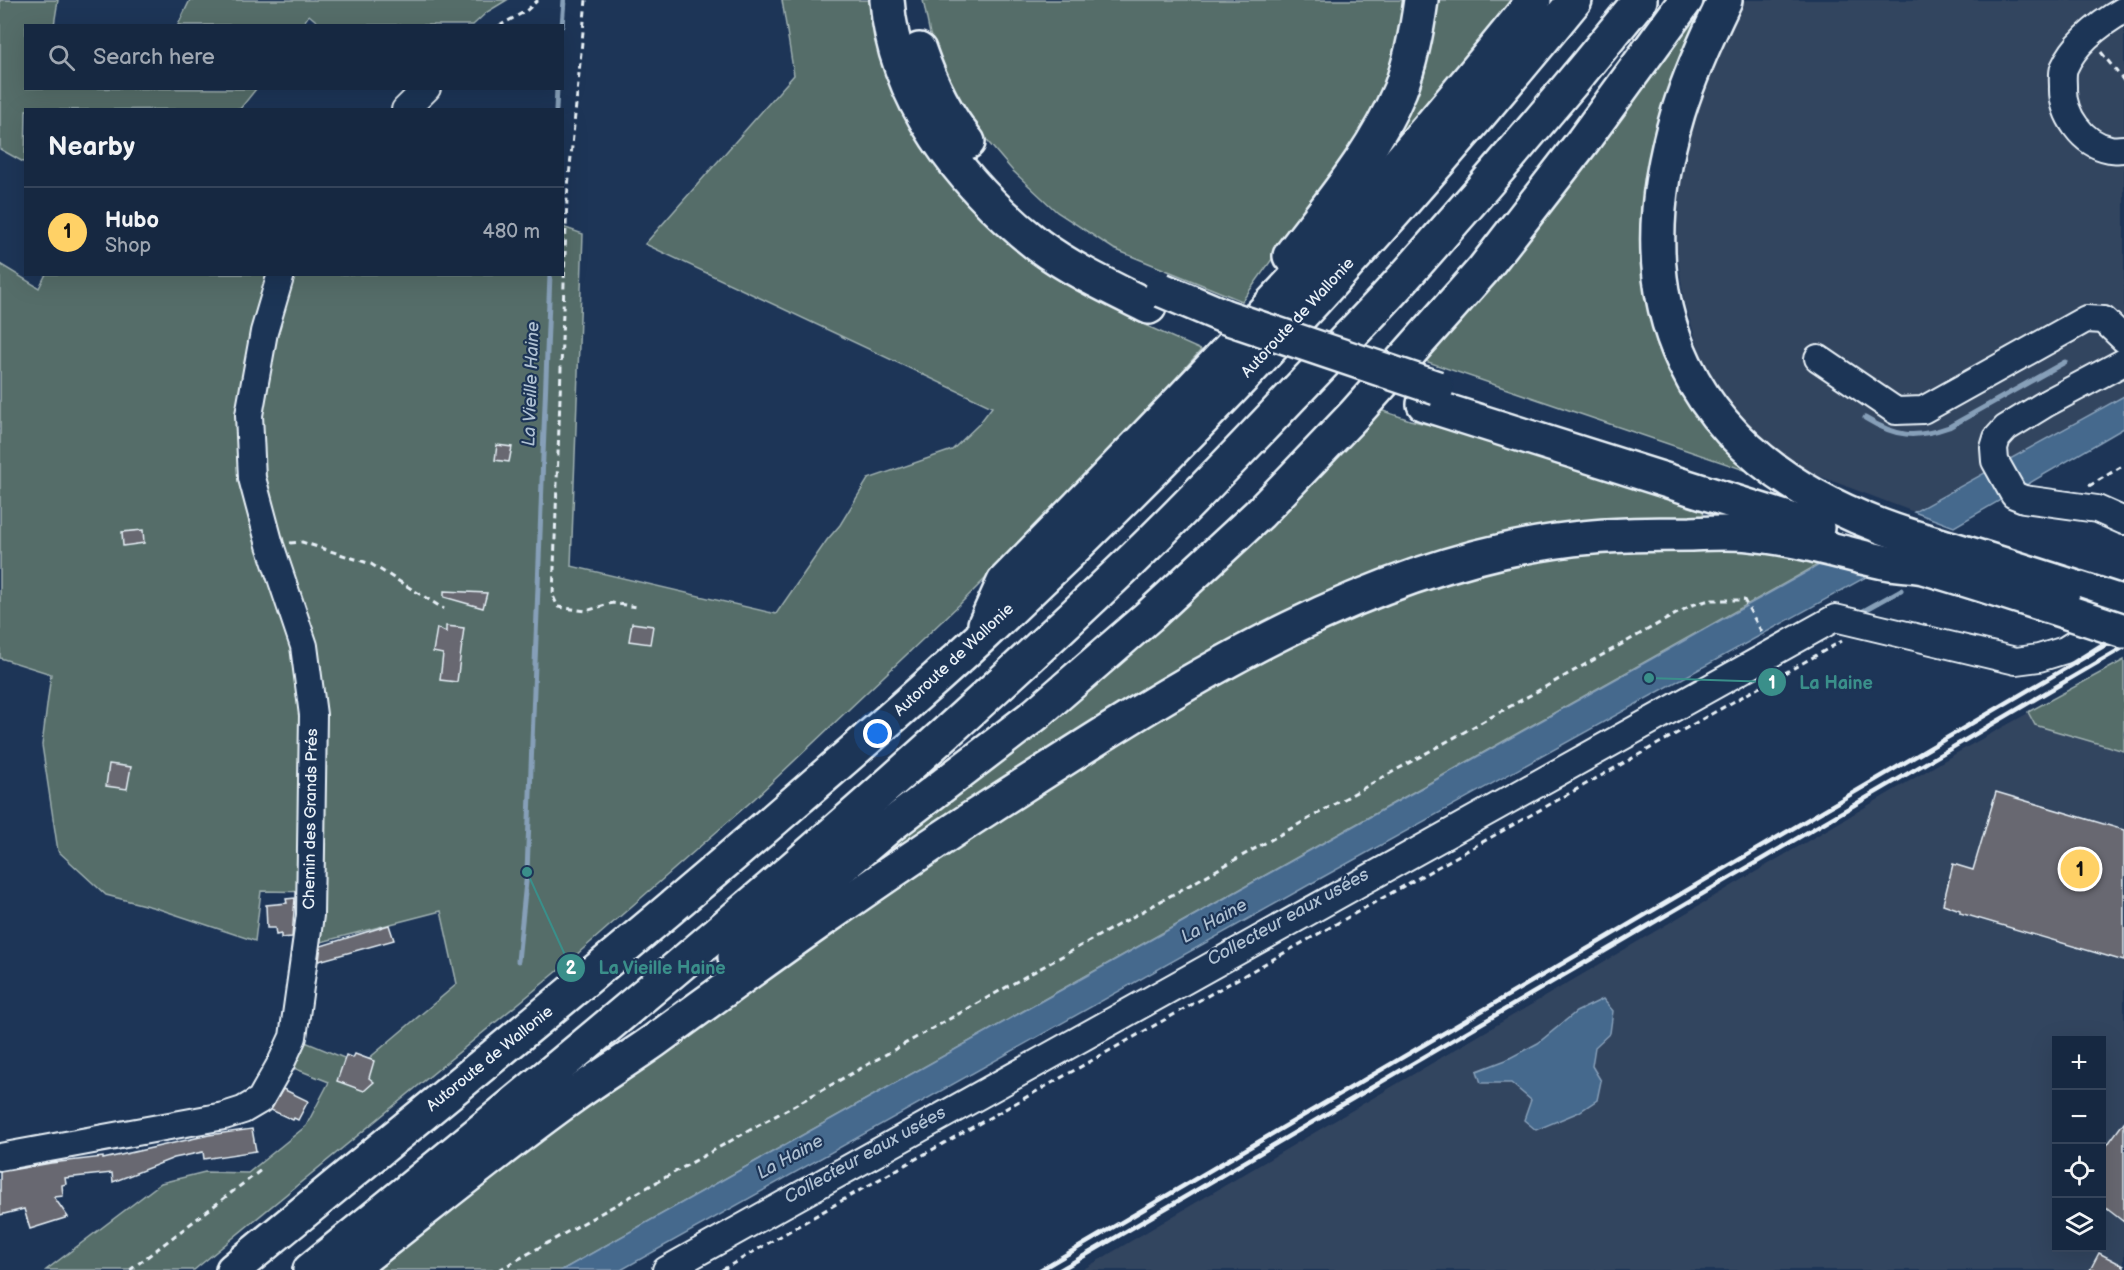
<!DOCTYPE html>
<meta charset="utf-8">
<style>
body{margin:0;font-family:"Balsamiq Sans",sans-serif;background:#1f3048;color:#f1f3f6}
.controls{position:absolute;right:18px;bottom:18px;display:grid;overflow:hidden;border-radius:0px;box-shadow:0 6px 24px #0002}
.controls button{width:54px;height:54px;display:grid;place-items:center;padding:0;border:0;border-bottom:2px solid #35445a;background:#162841;color:#f1f3f6;font:30px sans-serif}
.you{position:absolute;left:878px;top:734px;width:21px;height:21px;margin:-15px;border:4px solid #fff;border-radius:50%;background:#1a73e8;box-shadow:0 0 0 9px #1a73e833}
.badge{display:grid;place-items:center;width:39px;height:39px;border-radius:50%;background:#ffd166;color:#111;font-size:20px;font-weight:700}
.pin{position:absolute;translate:-50% -50%;border:3px solid #fff;box-shadow:0 2px 6px #0006}
.list{margin:0;padding:0;list-style:none}
h2{display:flex;justify-content:space-between;align-items:center;height:78px;margin:0;padding:0 24px;font-size:26px}
h2 small{font-size:20px;font-weight:400;color:#9ea6b1}
.list li{display:grid;grid-template-columns:39px 1fr auto;gap:18px;align-items:center;box-sizing:border-box;height:90px;padding:0 24px;border-top:2px solid #35445a}
.list b{display:block;font-size:22px;white-space:nowrap}
.list p{margin:0;font-size:20px;white-space:nowrap;color:#9ea6b1}
.list em{font-size:20px;font-style:normal;color:#9ea6b1}
.icon{flex:none;width:33px;height:33px;fill:none;stroke:currentColor;stroke-width:2;stroke-linecap:round;stroke-linejoin:round}
.map{position:relative;flex:none;width:2124px;height:1270px;overflow:hidden}
.search{position:absolute;background:#162841;box-shadow:0 6px 24px #0002;left:24px;top:24px;width:540px;height:66px;display:flex;align-items:center;gap:15px;box-sizing:border-box;padding:0 21px;border-radius:0px;color:#9ea6b1;font-size:22px}
.panel{position:absolute;background:#162841;box-shadow:0 6px 24px #0002;left:24px;top:108px;width:540px;height:168px;border-radius:0px}
.map>svg:first-child{display:block}
.built{fill:#33445f;fill-rule:evenodd}
.green{fill:#546d69;stroke:#9eafb0;stroke-width:1.5}
.water{fill:#45698d;stroke:#869fb8;stroke-width:1.5}
.lines{fill:none;stroke-linecap:round;stroke-linejoin:round}
.stream{stroke:#869fb8;stroke-width:5}
.building{fill:#676871;stroke:#e8f1f8;stroke-width:1.5}
.minor-casing{stroke:#e8f1f8;stroke-width:30}
.highway-casing{stroke:#e8f1f8;stroke-width:38}
.path{stroke:#e8f1f8;stroke-width:3;stroke-dasharray:6 4.5;stroke-linecap:butt}
.minor{stroke:#1d3557;stroke-width:26}
.highway{stroke:#1d3557;stroke-width:33}
.rail{stroke:#e8f1f8;stroke-width:4.5}
.highway-bridge-casing{stroke:#e8f1f8;stroke-width:38;stroke-linecap:butt}
.highway-bridge{stroke:#1d3557;stroke-width:33}
.labels{text-anchor:middle;dominant-baseline:central;stroke-width:4.5;stroke-linejoin:round;paint-order:stroke}
.street-label{font-size:16px;fill:#e8f1f8;stroke:#1d3557}
.water-label{font-size:18px;font-style:italic;fill:#afc1d3;stroke:#1d3557}
.leader{fill:none;stroke:#3a8f8a;stroke-width:2}
.callout-dot{fill:#3a8f8a;stroke:#1d3557;stroke-width:2}
.mark-label{font-size:18px;text-anchor:middle;font-weight:bold;fill:#fff}
.callout-label{font-size:18px;text-anchor:middle;font-weight:bold;fill:#3a8f8a;stroke:#1d3557;stroke-width:4.5;stroke-linejoin:round;paint-order:stroke}
</style>
<div class="map">
<svg width="2124" height="1270" viewBox="0 0 2124 1270">
<rect width="100%" height="100%" fill="#1d3557"/>
<filter id="ink" filterUnits="userSpaceOnUse"><feTurbulence type="fractalNoise" baseFrequency=".0167" numOctaves="2"/><feDisplacementMap in="SourceGraphic" scale="12" xChannelSelector="R" yChannelSelector="G"/><feConvolveMatrix kernelMatrix="1 2 1 2 8 2 1 2 1" color-interpolation-filters="sRGB"/></filter>
<g filter="url(#ink)">
<g class="built">
<polygon points="1742,0 2124,0 2124,396 1914,512 1785,463 1732,406 1707,374 1684,302 1676,243 1677,211 1685,156 1696,112 1709,73"/>
<path d="M 2124,660 L 2124,1270 L 1082,1270 L 1967,747 ZM 2056,1040 L 2102,1040 L 2102,1248 L 2056,1248 Z"/>
</g>
<g class="green">
<polygon points="0,0 58,0 54,25 26,26 26,88 256,89 240,109 26,110 25,163 0,149"/>
<polygon points="190,0 507,0 487,12 473,25 321,25 309,15 302,25 178,25"/>
<polygon points="782,0 873,0 886,70 926,152 971,207 1023,254 1138,322 1201,350 1103,461 960,604 754,799 559,970 194,1270 46,1270 161,1183 205,1172 248,1173 306,1126 329,1082 281,1063 293,1037 361,1065 457,984 441,911 321,942 324,892 261,891 255,941 156,908 106,895 58,851 42,745 51,674 0,658 0,264 39,288 46,274 562,274 563,227 583,234 571,566 776,614 827,540 840,525 868,479 952,450 979,424 992,407 645,244 794,75"/>
<polygon points="923,0 1407,0 1403,29 1383,91 1365,130 1242,301 1114,249 1057,212 1012,170 972,123 933,49"/>
<polygon points="1431,0 1513,0 1299,262"/>
<polygon points="1707,0 1647,256 1762,476 1425,361 1565,191"/>
<polygon points="1380,410 1410,420 1504,444 1704,508 1702,524 1469,547 826,894 1260,535"/>
<polygon points="1744,549 1821,563 562,1270 367,1270 449,1207 608,1091 922,869 1182,702 1336,622 1468,574 1518,563 1567,555 1634,550"/>
<polygon points="2124,660 2124,751 2035,725 2028,712"/>
</g>
<g class="water">
<polygon points="2124,396 2124,428 1954,527 1914,512"/>
<polygon points="1821,564 1866,577 1314,882 621,1270 562,1270"/>
<polygon points="1603,999 1613,1011 1610,1033 1595,1047 1592,1066 1601,1081 1597,1100 1579,1112 1536,1130 1524,1120 1531,1100 1511,1083 1481,1083 1477,1071 1506,1060 1538,1043 1576,1012"/>
</g>
<g class="lines">
<g class="stream">
<polyline points="562,26 564,0"/>
<polyline points="556,110 557,88"/>
<path d="M 1865,418 C 1896,437 1915,439 1949,427 L 2065,362"/>
<polyline points="1858,614 1901,590"/>
<polyline points="518,961 527,872 550,274"/>
</g>
</g>
<g class="building">
<polygon points="497,445 512,447 509,462 495,460"/>
<polygon points="143,530 144,543 123,546 122,532"/>
<polygon points="444,591 487,593 483,608 444,597"/>
<polygon points="632,623 653,626 650,644 629,641"/>
<polygon points="446,626 464,628 457,682 440,680 443,654 433,652 437,628 446,632"/>
<polygon points="109,764 131,767 127,789 106,786"/>
<polygon points="1996,792 2124,830 2124,961 1960,913 1960,910 1943,904 1953,864 1973,870"/>
<polygon points="295,898 292,937 281,938 281,934 276,935 275,928 267,928 266,905 287,903 286,899"/>
<polygon points="389,925 394,940 319,961 321,946"/>
<polygon points="355,1054 374,1061 369,1078 374,1082 364,1091 337,1081 346,1055 353,1058"/>
<polygon points="283,1089 308,1101 298,1120 294,1118 293,1120 271,1110"/>
<polygon points="2124,1122 2124,1222 2102,1205 2102,1152"/>
<polygon points="252,1129 256,1151 204,1159 203,1152 174,1158 113,1182 112,1173 65,1178 66,1184 62,1185 63,1196 54,1197 68,1217 30,1229 24,1209 0,1215 0,1172 51,1163 103,1157 103,1159 209,1135"/>
<polygon points="2099,1253 2124,1266 2124,1270 2090,1270"/>
</g>
<g class="lines">
<defs>
<g id="minor">
<path d="M 2124,10 C 2101,23 2075,43 2064,68 C 2062,74 2063,81 2063,87 C 2062,114 2082,144 2110,149 C 2114,150 2120,149 2124,149"/>
<polyline points="405,110 427,88"/>
<polyline points="1818,358 1896,411 1923,410 2086,319 2104,320 2124,339"/>
<polyline points="2124,362 2047,403 2006,428 1997,438 1994,448 1995,461 2014,495 2024,499 2097,509 2124,521"/>
<polyline points="0,1157 224,1116 243,1110 260,1100 281,1063 293,1037 310,915 313,715 304,646 270,545 252,478 249,415 264,332 281,274"/>
<polyline points="666,1270 1835,618 2016,661 2039,658 2065,650 2116,618"/>
</g>
<g id="highway">
<path d="M 887,0 C 894,99 962,185 1038,245 C 1070,269 1113,289 1149,307"/>
<path d="M 1725,0 C 1707,37 1690,74 1678,113 C 1620,306 1688,453 1878,525 C 1903,535 1930,542 1956,550 C 2012,567 2068,585 2124,603"/>
<path d="M 919,50 C 930,82 946,115 968,142"/>
<path d="M 1290,256 C 1330,203 1374,152 1400,90 C 1411,61 1417,30 1421,0"/>
<polyline points="1424,404 1817,528"/>
<path d="M 985,624 L 1004,582 C 1116,468 1227,353 1335,235 C 1404,159 1470,79 1534,0"/>
<polyline points="735,957 891,825 1036,714 1149,616 1259,514 1353,416 1483,270 1583,141 1686,0"/>
<path d="M 233,1270 C 423,1114 613,960 798,799 C 859,746 920,694 979,639 C 1192,440 1391,226 1575,0"/>
<path d="M 310,1270 C 591,1043 869,812 1130,562 C 1185,509 1239,452 1292,396 C 1328,358 1365,321 1400,282 C 1482,190 1562,96 1640,0"/>
<path d="M 348,1270 C 423,1212 496,1151 573,1096 C 599,1077 627,1060 654,1041 C 765,960 876,880 991,806 C 1173,689 1373,555 1593,537 C 1626,534 1659,534 1691,534 C 1711,533 1731,532 1750,534 C 1796,538 1840,553 1884,562 C 1897,565 1910,564 1923,567 C 1973,581 2023,598 2073,614"/>
</g>
</defs>
<use href="#minor" class="minor-casing"/>
<use href="#highway" class="highway-casing"/>
<g class="path">
<polyline points="586,0 567,198 553,596 558,607 586,611 612,603 637,607"/>
<polyline points="499,26 526,11 538,0"/>
<polyline points="2101,52 2124,81"/>
<polyline points="2089,486 2124,465"/>
<polyline points="290,543 302,542 371,564 444,609"/>
<polyline points="130,1270 261,1170"/>
<polyline points="499,1270 1692,605 1710,600 1744,600 1764,636"/>
<polyline points="722,1270 862,1189 1842,641"/>
</g>
<use href="#minor" class="minor"/>
<use href="#highway" class="highway"/>
<g class="rail">
<polyline points="1040,1270 2124,634"/>
<polyline points="1060,1270 2124,647"/>
</g>
<defs>
<g id="highway-bridge">
<polyline points="1162,290 1226,317 1437,388"/>
<polyline points="2073,614 2124,631"/>
</g>
</defs>
<use href="#highway-bridge" class="highway-bridge-casing"/>
<use href="#highway-bridge" class="highway-bridge"/>
</g>
</g>
<g class="labels">
<g class="street-label">
<text transform="translate(1298 318) rotate(-47)">Autoroute de Wallonie</text>
<text transform="translate(954 660) rotate(-43)">Autoroute de Wallonie</text>
<text transform="translate(311 819) rotate(-89)">Chemin des Grands Prés</text>
<text transform="translate(490 1059) rotate(-39)">Autoroute de Wallonie</text>
</g>
<g class="water-label">
<text transform="translate(531 384) rotate(-88)">La Vieille Haine</text>
<text transform="translate(1288 917) rotate(-29)">Collecteur eaux usées</text>
<text transform="translate(1214 921) rotate(-29)">La Haine</text>
<text transform="translate(865 1155) rotate(-29)">Collecteur eaux usées</text>
<text transform="translate(790 1157) rotate(-29)">La Haine</text>
</g>
</g>
<path class="leader" d="M1649 678L1772 682M527 872L571 968"/>
<g class="callout-dot">
<circle cx="1649" cy="678" r="6"/>
<circle cx="527" cy="872" r="6"/>
<circle cx="1772" cy="682" r="15"/>
<circle cx="571" cy="968" r="15"/>
</g>
<g class="mark-label">
<text x="1772" y="689">1</text>
<text x="571" y="974">2</text>
</g>
<g class="callout-label">
<text x="1836" y="689">La Haine</text>
<text x="662" y="974">La Vieille Haine</text>
</g>
</svg>
<div class="controls">
<button>+</button>
<button>−</button>
<button><svg class="icon" aria-label="locate" viewBox="0 0 24 24"><circle cx="12" cy="12" r="6"/><path d="M12 2v4M12 18v4M2 12h4M18 12h4"/></svg></button>
<button><svg class="icon" aria-label="layers" viewBox="0 0 24 24"><path d="M12 4l9 5-9 5-9-5zM3 14l9 5 9-5"/></svg></button>
</div>
<div class="you"></div>
<div class="pin badge" style="left:2080px;top:869px">1</div>
<div class="search"><svg class="icon" aria-label="search" viewBox="0 0 24 24"><circle cx="10" cy="10" r="6"/><path d="M15 15l6 6"/></svg>Search here</div>
<section class="panel">
<h2>Nearby<small></small></h2>
<ul class="list">
<li><span class="badge">1</span><div><b>Hubo</b><p>Shop</p></div><em>480 m</em></li>
</ul>
</section>
</div>
